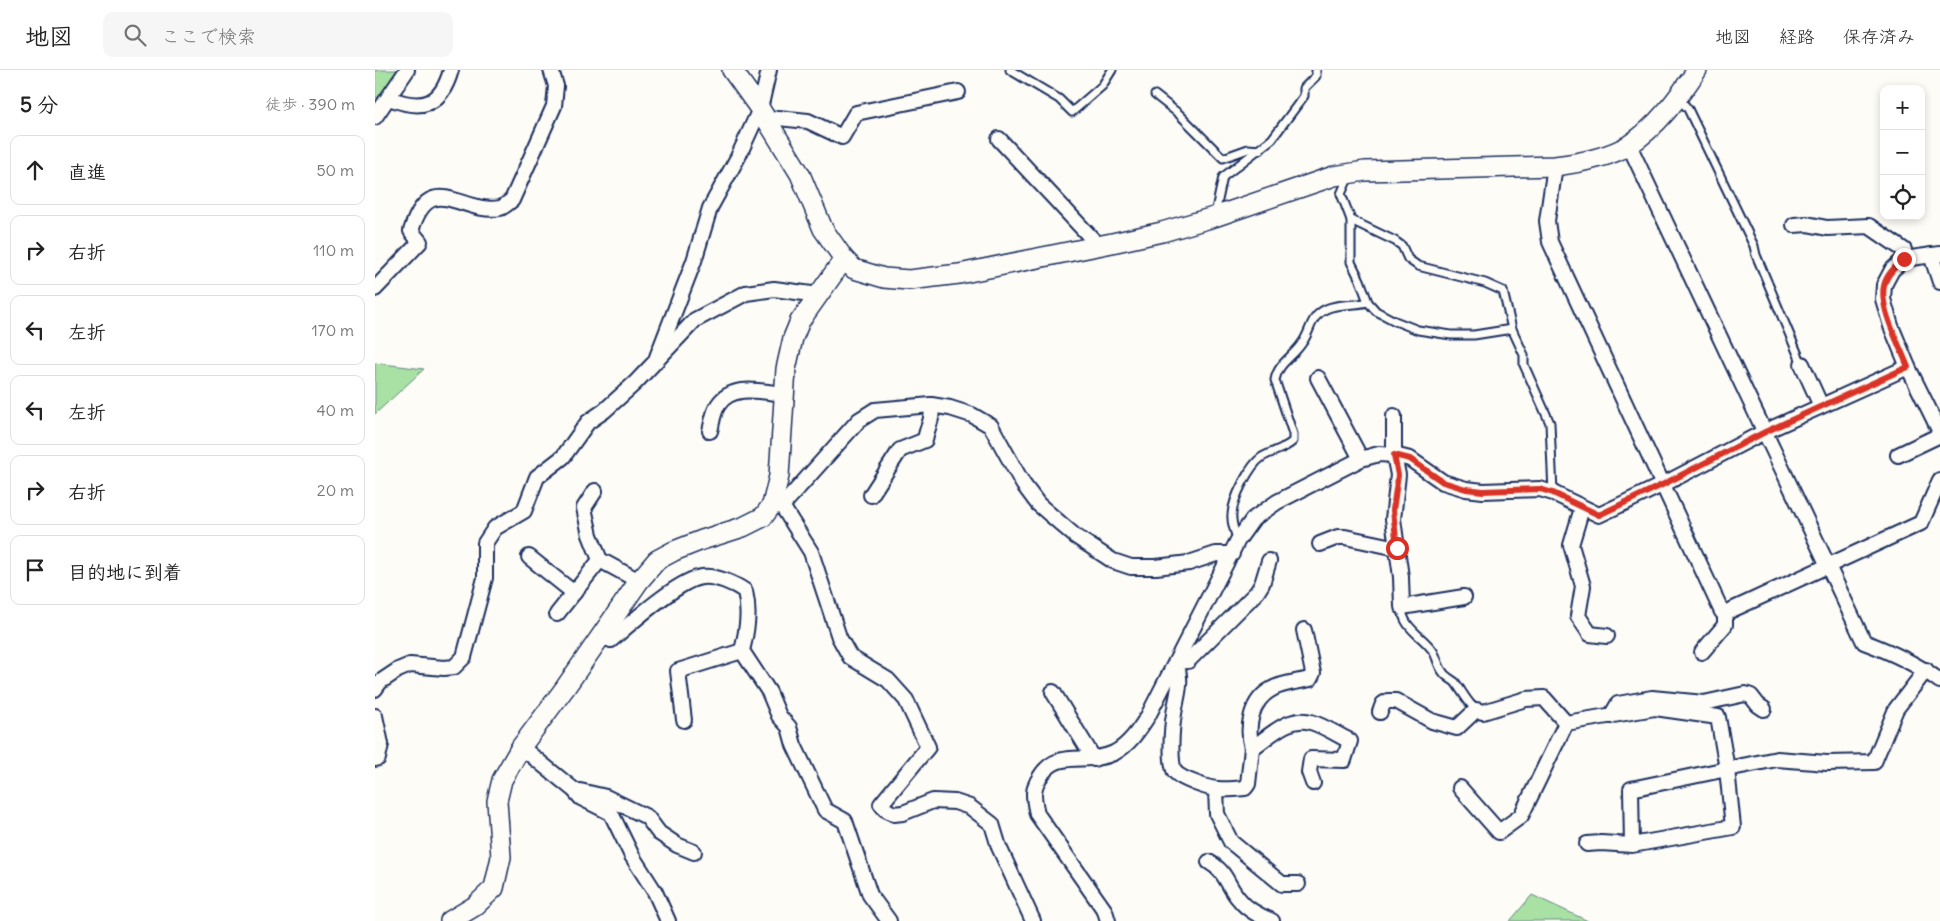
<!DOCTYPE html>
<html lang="ja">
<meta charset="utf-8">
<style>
body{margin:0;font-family:Delius,"Klee One",sans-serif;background:#f6f6f6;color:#222}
.controls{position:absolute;right:15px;top:15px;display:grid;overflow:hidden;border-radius:10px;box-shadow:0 2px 8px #0003}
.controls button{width:45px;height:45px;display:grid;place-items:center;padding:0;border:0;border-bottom:1px solid #e0e0e0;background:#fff;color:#222;font:25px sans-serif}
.stop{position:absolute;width:15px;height:15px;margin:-11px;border:4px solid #d93025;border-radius:50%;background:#fff}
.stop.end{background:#d93025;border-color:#fff;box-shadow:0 1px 5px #0008}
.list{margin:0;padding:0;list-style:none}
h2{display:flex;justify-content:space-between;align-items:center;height:65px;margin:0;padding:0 20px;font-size:21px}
h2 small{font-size:16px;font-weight:400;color:#767676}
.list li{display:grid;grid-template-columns:32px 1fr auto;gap:15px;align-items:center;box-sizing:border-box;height:70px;margin:0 10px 10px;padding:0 10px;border:1px solid #e0e0e0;border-radius:10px}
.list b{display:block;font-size:19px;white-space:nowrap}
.list em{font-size:16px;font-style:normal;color:#767676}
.icon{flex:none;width:28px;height:28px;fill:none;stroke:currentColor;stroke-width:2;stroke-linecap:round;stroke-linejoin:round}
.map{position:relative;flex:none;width:1565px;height:851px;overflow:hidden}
header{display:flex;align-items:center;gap:30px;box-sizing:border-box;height:70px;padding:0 25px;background:#fff;border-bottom:1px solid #e0e0e0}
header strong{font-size:24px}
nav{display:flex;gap:28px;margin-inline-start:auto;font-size:18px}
.search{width:350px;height:45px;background:#f6f6f6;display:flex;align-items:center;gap:12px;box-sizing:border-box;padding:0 18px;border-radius:10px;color:#767676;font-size:19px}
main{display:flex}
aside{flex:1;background:#fff}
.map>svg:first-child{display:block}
.green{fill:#a9e0a4;stroke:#628881}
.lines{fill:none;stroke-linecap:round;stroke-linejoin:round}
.lane-casing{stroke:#1b2f5e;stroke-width:11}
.street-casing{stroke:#1b2f5e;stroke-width:18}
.secondary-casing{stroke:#1b2f5e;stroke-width:22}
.lane{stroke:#fdfcf7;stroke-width:7}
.street{stroke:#fdfcf7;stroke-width:14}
.secondary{stroke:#fdfcf7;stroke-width:19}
.route{stroke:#d93025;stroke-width:6}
</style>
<header>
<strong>地図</strong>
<div class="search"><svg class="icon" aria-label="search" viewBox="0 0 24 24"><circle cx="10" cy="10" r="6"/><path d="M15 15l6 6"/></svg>ここで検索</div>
<nav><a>地図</a><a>経路</a><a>保存済み</a></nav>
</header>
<main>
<aside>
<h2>5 分<small>徒歩 · 390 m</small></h2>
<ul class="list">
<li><svg class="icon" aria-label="ahead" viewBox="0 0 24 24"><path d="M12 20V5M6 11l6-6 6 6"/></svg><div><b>直進</b></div><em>50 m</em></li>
<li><svg class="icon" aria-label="right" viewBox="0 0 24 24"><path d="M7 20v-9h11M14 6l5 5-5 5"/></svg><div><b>右折</b></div><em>110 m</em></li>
<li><svg class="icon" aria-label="left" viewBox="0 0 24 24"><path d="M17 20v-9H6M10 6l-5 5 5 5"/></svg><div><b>左折</b></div><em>170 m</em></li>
<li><svg class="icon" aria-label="left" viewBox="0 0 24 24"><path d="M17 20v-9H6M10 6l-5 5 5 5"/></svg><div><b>左折</b></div><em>40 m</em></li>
<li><svg class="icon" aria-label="right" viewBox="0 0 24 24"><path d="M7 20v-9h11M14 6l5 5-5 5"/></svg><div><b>右折</b></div><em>20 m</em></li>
<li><svg class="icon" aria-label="arrive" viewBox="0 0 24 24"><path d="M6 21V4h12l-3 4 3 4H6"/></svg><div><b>目的地に到着</b></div></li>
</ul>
</aside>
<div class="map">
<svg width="1565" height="851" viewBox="0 0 1565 851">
<rect width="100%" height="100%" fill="#fdfcf7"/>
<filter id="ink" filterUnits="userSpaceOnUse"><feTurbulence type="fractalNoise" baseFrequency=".02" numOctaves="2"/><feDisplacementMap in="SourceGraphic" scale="10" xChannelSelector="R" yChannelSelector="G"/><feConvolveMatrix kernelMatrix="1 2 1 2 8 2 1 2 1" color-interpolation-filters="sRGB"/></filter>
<g filter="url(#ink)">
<g class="green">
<polygon points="0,0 24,0 5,28 0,27"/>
<polygon points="0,293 49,299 0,344"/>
<polygon points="1157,825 1213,851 1135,851"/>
</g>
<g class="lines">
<defs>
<g id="lane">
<polyline points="635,0 684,29 697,42 727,16 737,0"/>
<polyline points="780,25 804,44 848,88 873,79 885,80"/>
<polyline points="1303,27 1313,39 1379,176 1381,185 1427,294"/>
<polyline points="974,106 966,124 976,150 1020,171 1027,176 1033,189 1043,196 1110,213 1128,221 1137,259 1149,285 1149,295 1175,353 1178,423"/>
<polyline points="840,144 848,107 897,69 929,26 929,18 941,6 941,0"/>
<polyline points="976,150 976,192 985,210 993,232 1001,241 1020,251 1043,260 1076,265 1099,265 1137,259"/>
<path d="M 863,470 C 859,461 856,453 857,444 C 858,428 875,395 887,387 C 897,381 910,379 918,371 L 918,364 L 900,310 C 903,293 918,287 927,273 C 936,261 935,246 951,239 C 964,233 979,236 993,232"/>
<path d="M 1027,537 C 1027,558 1048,566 1058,581 C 1062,587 1063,596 1068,602 C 1070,606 1076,609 1080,612 C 1087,621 1092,632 1101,640"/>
</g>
<g id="street">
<path d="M 14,28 C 47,41 66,36 76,0"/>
<polyline points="0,47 32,0"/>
<polyline points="394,55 403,48 433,51 467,67 481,43 583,22"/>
<polyline points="624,69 723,175"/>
<path d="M 1254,75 L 1489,572 C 1516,582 1542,594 1565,611"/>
<polyline points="1180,96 1172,151 1175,172 1347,542 1350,543 1546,453 1565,410"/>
<polyline points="1419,155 1432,154 1452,158 1494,156 1529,180 1529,189"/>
<polyline points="1565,184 1529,189 1517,200 1509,215 1508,229 1516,256 1533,297 1565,362"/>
<polyline points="1556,185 1565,212"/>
<path d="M 0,219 L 45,172 L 36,161 C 55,98 86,145 125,138 C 129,137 134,132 137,130 L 179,36 L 181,16 L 176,0"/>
<polyline points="282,287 319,191 335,138 363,87 385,39 394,0"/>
<polyline points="1427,294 1446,336"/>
<polyline points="943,308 986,389"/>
<polyline points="1019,346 1019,385 1023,405 1018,449 1026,507 1027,537 1089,527"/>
<path d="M 335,361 C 337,354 338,342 343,335 C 357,313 388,322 409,324"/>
<polyline points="1523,385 1565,365"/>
<polyline points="220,421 209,438 215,465 225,490 264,511"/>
<path d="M 496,425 L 525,380 L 550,370 C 552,356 559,349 556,335"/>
<polyline points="397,435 407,436 484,350 500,340 556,335 575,338 597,345 616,356 648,414 663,434 700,466 738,491 756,497 781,497 814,493 841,484 857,484"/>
<polyline points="407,436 436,482 464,567 475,587 513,610 531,630 553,677 506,734 510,739 519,744 528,743 558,731 580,732 595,737 617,754 624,777 658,851"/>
<polyline points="1207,438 1196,475 1208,516 1203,546 1215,564 1232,566"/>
<polyline points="945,474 963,467 970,467 1022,478"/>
<polyline points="154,487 199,523"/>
<path d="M 894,491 L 887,514 L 882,522 L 813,591 L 801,592 C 808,612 802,624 799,644 C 797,656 794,692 800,702 C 806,709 834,719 843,719 C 851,720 861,719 870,718 L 873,714 L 877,678 C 894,667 914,645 936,652 C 949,656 963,665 975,671 L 969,690 L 936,689 L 934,702 L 938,713"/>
<polyline points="182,544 225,490"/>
<path d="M 227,566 L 236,570 C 254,555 304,509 327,507 C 340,505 360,514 370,521 C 375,543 372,560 367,581 L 394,622 L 404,646 L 414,657 L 419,675 L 450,740 L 470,751 L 495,825 L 514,851"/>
<polyline points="1327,582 1350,555 1350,543"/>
<polyline points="0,619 5,612 23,600 35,595 69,598 79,597 89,587 110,508 110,473 120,458 149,441 162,407 188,387 213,352 229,341 260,313 320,250 371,223 399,219 444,225"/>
<polyline points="678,622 719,689"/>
<polyline points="1005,642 1008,634 1013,631 1021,631 1057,651 1082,658 1101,640 1108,642 1151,629 1169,628 1191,653"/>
<polyline points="0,646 6,674 3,688 0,689"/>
<polyline points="1236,646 1243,634 1277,628 1329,633 1370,624 1376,626 1383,635 1389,639"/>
<polyline points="309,650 303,601 367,581"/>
<polyline points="146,677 199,720 206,728 236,743 257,786 280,822 293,851"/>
<path d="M 877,678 C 871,657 876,630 897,619 C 907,613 923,612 935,609 L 938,603 L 929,560"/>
<polyline points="1085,718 1124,762 1146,746 1191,653 1280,638 1343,647 1352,699 1402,689 1452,693 1499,692 1521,639 1551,600"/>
<polyline points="841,720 842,744 856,772 907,814 923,814"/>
<polyline points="205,721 231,727 272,747 284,763 302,775 319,782"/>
<polyline points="1212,774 1226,773 1257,775 1358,757 1352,699 1256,719 1257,775"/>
<path d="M 834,792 C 852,802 852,816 864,829 C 872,840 885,846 897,851"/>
<path d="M 733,851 L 730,841 L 662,744 C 659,729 656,720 665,707 C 683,677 711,696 739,683 C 754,675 764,660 773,646 L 863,470 L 878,449 L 902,432 L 986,389 L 1004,384 L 1019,385 L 1035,389 L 1068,412 L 1091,419 L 1108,421 L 1165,419 L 1178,423 L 1224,445 L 1289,414 L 1389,362 L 1533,297"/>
</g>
<g id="secondary">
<path d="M 357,0 L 385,39 L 425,104 L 448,159 L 469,189 L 479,199 L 509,208 L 534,210 L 584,204 L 737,173 L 787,162 L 839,147 L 959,106 L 990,101 L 1180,96 C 1204,93 1233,88 1254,75 C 1282,57 1304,27 1322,0"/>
<polyline points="75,851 100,836 119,818 126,787 122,731 127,710 146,677 190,618 264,511 282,490 299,481 327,470 368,457 388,447 397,435 404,406 411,299 418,268 425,251 469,189"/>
</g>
</defs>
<use href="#lane" class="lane-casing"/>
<use href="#street" class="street-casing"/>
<use href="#secondary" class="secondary-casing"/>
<use href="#lane" class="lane"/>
<use href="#street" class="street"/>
<use href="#secondary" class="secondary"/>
</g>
</g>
<g class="lines" filter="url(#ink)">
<path class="route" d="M 1022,478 L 1018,440 L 1023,405 L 1019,385 L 1035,389 L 1068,412 L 1091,419 L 1108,421 L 1165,419 L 1178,423 L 1224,445 L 1289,414 L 1390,362 L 1533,297 C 1525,276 1504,238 1509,216 C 1511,205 1521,196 1529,189"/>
</g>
</svg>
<div class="controls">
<button>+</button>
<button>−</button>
<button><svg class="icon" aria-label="locate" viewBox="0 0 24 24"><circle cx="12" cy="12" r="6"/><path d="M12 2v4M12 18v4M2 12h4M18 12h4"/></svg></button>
</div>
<div class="stop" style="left:1022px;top:478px"></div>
<div class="stop end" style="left:1529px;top:189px"></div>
</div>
</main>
